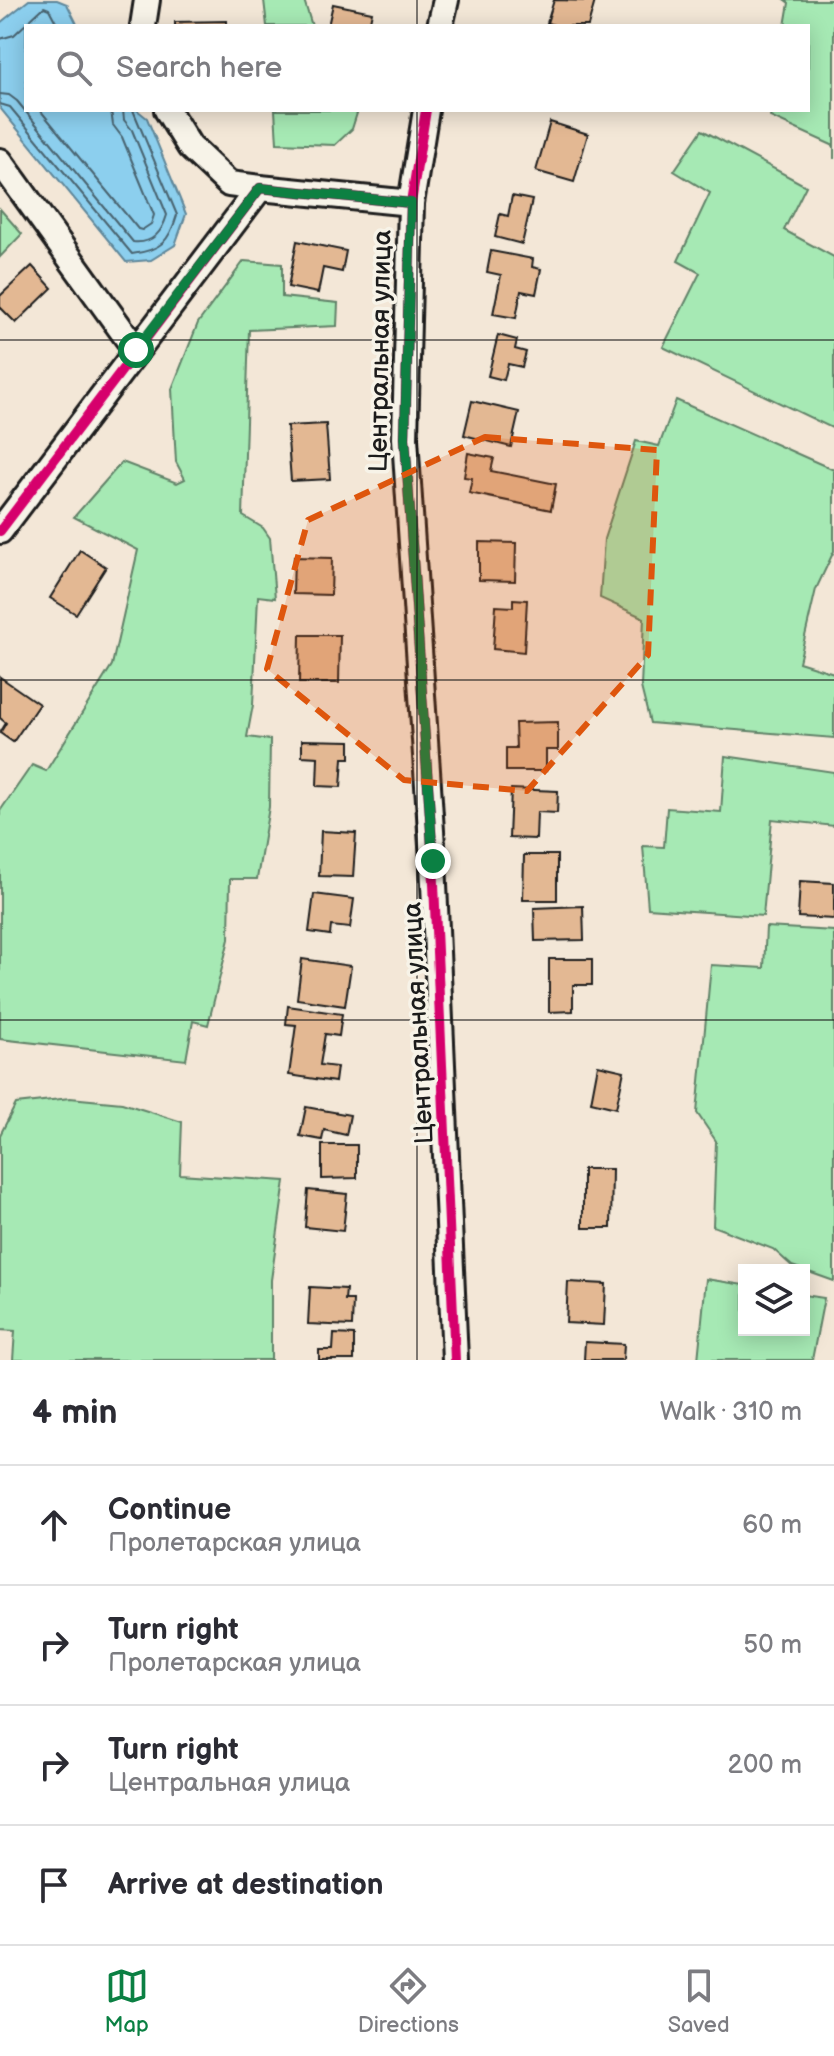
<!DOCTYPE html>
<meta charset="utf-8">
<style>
body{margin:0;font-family:"Balsamiq Sans",sans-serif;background:#f2f2f3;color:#2b2b33}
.controls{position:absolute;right:24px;bottom:24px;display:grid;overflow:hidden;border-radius:0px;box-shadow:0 4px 20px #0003}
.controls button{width:72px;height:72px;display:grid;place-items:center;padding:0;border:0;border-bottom:2px solid #e1e1e2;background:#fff;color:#2b2b33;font:40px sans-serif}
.stop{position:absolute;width:24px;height:24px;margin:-18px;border:6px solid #0b8043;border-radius:50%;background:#fff}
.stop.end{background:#0b8043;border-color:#fff;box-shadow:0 2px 8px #0008}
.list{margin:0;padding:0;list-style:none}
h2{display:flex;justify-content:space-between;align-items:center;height:104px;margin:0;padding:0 32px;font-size:34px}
h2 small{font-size:26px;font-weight:400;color:#7c7c81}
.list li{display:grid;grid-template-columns:52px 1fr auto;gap:24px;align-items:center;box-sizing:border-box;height:120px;padding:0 32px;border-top:2px solid #e1e1e2}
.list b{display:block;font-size:30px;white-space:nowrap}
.list p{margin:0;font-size:26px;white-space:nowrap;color:#7c7c81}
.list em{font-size:26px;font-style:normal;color:#7c7c81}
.icon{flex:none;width:44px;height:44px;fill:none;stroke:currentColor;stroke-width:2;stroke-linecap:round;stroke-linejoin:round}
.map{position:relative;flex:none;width:834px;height:1360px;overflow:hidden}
.search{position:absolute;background:#fff;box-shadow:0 4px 20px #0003;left:24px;right:24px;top:24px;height:88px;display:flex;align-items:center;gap:20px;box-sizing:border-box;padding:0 28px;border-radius:0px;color:#7c7c81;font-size:30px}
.sheet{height:584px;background:#fff}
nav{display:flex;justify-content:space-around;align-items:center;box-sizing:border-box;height:112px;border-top:2px solid #e1e1e2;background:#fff;font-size:22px;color:#7c7c81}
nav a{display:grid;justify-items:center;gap:4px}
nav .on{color:#0b8043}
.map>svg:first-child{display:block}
.green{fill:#a6e9b4;stroke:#618268;stroke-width:2}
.water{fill:#8ccfee;stroke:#5f879a;stroke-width:2}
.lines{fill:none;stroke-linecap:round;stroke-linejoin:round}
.shore{stroke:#496470;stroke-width:2}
.building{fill:#e3b893;stroke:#1c1c1c;stroke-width:2}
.minor-casing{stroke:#1c1c1c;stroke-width:30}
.minor{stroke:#f7f3e8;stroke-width:24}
.cycleway-casing{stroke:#f7f3e8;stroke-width:15}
.cycleway{stroke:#d6006c;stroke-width:10}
.route{stroke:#0b8043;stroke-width:10}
.marked{fill:#de560d;fill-opacity:0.2;stroke:#de560d;stroke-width:6;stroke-dasharray:16 10;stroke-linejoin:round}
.grid{fill:none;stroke:#1c1c1c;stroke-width:2;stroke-opacity:0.55}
.labels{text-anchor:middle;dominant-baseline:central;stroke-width:7;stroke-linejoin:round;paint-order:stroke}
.street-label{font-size:26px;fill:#1c1c1c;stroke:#f7f3e8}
</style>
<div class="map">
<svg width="834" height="1360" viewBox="0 0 834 1360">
<rect width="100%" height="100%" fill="#f3e7d7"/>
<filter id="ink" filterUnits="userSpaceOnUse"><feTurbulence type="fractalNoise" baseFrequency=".0125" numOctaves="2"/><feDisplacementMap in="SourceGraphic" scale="16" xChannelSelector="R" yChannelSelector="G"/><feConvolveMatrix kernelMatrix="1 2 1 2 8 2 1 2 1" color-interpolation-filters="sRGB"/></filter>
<g filter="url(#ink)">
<g class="green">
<polygon points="264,0 304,0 312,26 267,26"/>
<polygon points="785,0 834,0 834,159 834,146 770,117 771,110 808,110 808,26 785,26 789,3"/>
<polygon points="275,110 358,110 352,129 335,145 277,143"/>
<polygon points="702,130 806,186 784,230 834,257 834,429 663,347 700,273 678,261 710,193 674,171"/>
<polygon points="0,209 22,234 0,257"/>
<polygon points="244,261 282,264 282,297 338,303 337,326 249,330 243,516 263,528 270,538 275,598 258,596 253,705 247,737 270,740 269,807 257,879 230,879 229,939 208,1025 193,1021 186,1060 0,1039 0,811 32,765 46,771 112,665 138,550 74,517 122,462 177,483 185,479 176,462 172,389 198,323"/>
<polygon points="676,400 834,470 834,551 816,589 799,662 834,673 834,738 650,723 641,687 644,618 600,598 604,539 636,441 659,446"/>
<polygon points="725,756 834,772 834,826 772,819 763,916 648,908 643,846 664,847 667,808 721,812"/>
<polygon points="766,927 834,931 834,1281 792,1266 773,1249 713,1226 716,1141 697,1113 711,965 764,968"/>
<polygon points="70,1098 122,1103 182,1122 180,1174 285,1181 271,1280 271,1360 13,1360 15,1331 0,1330 0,1135 16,1104"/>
<polygon points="706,1279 744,1285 744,1330 804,1330 804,1295 824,1298 812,1360 698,1360"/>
</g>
<polygon class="water" points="29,0 57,0 67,4 78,26 26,26 26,110 137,110 147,118 186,214 175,245 151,260 126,262 0,108 0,23"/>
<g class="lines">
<g class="shore">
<polyline points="0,39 14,35 44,7 49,9 58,26"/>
<path d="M 0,94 L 9,95 L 17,101 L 133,242 C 153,244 162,232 167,215 L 132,130 L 124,120 L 123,110"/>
<path d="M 0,104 L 10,107 L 132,254 C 161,250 169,242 177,215 L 133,110"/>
<polyline points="40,110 138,229 142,230 151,224 154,215 122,137 113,125 111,110"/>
</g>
</g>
<g class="building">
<polygon points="554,0 595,1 588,26 558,26 547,23"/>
<polygon points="333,4 372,12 369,26 328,26"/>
<polygon points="227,21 227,26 175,26 175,22"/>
<polygon points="550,122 588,134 574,182 536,171"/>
<polygon points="512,196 532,200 522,244 495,237 500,214 508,216"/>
<polygon points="297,241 346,251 342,272 323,268 318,293 288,287"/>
<polygon points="491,251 533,259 532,267 541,269 536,294 521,291 516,318 493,314 501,275 487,272"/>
<polygon points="32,266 52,288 16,323 0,307 0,296"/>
<polygon points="498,335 517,340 515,349 526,352 522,367 508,364 504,380 488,376"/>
<polygon points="472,401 519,412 511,447 464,435"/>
<polygon points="326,424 330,479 291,481 287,426"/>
<polygon points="468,453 494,458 491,471 556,484 551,510 469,493 472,478 464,477"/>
<polygon points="479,542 516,543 515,581 479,580"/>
<polygon points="80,550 106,567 76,614 50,598"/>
<polygon points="294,557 332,558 331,595 293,594"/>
<polygon points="513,599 527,600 524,652 493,649 496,606 513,607"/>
<polygon points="300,635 340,635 339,683 299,683"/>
<polygon points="0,677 39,704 13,742 0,733 6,723 0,718"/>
<polygon points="558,722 558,750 546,750 546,771 506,771 506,748 516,748 515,723"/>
<polygon points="302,740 350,741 350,758 343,758 341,787 317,786 318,757 302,756"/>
<polygon points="511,789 558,791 557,813 537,812 536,839 509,838"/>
<polygon points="321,831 356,833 353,877 319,876"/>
<polygon points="524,855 557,855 557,900 523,900"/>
<polygon points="800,881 834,883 834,919 798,917"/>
<polygon points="314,894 354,899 350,928 331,926 330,935 309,932"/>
<polygon points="583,906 584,940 535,941 534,908"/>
<polygon points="302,959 351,966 345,1006 297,999"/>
<polygon points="549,959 592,959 592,985 573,985 573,1011 549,1012"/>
<polygon points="288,1006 342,1014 339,1036 325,1034 320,1065 337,1067 335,1082 289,1075 296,1025 286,1024"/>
<polygon points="598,1065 624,1071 616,1108 591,1102"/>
<polygon points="306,1107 350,1115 346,1135 324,1130 322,1140 300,1136"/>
<polygon points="322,1145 357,1145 357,1178 322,1179"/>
<polygon points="583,1169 612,1169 611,1228 583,1228"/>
<polygon points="308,1190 347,1194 343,1231 305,1227"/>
<polygon points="568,1282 606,1284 604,1325 566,1323"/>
<polygon points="310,1287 346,1289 345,1300 353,1300 352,1326 308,1324"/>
<polygon points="334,1334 354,1335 354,1360 319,1360 319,1350 333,1350"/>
<polygon points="585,1342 624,1344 623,1360 584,1360"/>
</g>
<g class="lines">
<defs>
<g id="minor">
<polyline points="143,26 147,0"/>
<polyline points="440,26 446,0"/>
<polyline points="167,110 190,147 229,184 260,188"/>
<polyline points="426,110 411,203 405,438 433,861 455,1360"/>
<polyline points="0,161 136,350"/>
<polyline points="0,531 260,188 411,203"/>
</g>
</defs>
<use href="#minor" class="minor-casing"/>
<use href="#minor" class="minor"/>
<defs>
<g id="cycleway">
<polyline points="426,110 411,203 405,438 433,861 455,1360"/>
<polyline points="0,531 260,188 411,203"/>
</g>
</defs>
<use href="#cycleway" class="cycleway-casing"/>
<use href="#cycleway" class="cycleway"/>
</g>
</g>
<g class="lines" filter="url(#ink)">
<polyline class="route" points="136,350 260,188 411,203 405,438 433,861"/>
</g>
<path class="marked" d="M 485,437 L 657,450 L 648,655 L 527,791 L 404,780 L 267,669 L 308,520 Z"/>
<path class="grid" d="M 417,0 L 417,26M 417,110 L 417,1360M 0,340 L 834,340M 0,680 L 834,680M 0,1020 L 834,1020"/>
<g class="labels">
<g class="street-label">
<text transform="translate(381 351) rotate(-89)">Центральная улица</text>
<text transform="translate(419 1023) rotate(-93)">Центральная улица</text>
</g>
</g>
</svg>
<div class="controls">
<button><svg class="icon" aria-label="layers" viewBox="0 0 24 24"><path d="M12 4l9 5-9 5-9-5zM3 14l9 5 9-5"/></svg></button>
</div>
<div class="stop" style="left:136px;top:350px"></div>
<div class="stop end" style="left:433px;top:861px"></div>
<div class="search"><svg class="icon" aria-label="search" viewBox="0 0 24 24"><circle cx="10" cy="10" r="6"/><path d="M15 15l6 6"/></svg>Search here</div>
</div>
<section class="sheet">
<h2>4 min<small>Walk · 310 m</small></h2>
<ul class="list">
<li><svg class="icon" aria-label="ahead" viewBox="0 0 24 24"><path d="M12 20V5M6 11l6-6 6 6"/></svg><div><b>Continue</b><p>Пролетарская улица</p></div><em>60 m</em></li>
<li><svg class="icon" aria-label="right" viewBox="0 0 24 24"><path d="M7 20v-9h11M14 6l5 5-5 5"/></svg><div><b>Turn right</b><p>Пролетарская улица</p></div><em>50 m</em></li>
<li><svg class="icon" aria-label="right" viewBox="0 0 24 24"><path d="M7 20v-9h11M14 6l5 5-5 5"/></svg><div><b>Turn right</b><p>Центральная улица</p></div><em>200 m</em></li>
<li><svg class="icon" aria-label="arrive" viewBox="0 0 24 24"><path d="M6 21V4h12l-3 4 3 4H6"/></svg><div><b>Arrive at destination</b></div></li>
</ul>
</section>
<nav>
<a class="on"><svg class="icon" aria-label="map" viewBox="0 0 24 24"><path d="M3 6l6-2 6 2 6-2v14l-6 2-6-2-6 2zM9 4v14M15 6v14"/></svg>Map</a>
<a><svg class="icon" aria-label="directions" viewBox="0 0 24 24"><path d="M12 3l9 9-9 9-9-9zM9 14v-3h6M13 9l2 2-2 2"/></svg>Directions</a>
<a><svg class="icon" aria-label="saved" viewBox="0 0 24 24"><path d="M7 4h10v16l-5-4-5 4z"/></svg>Saved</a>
</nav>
